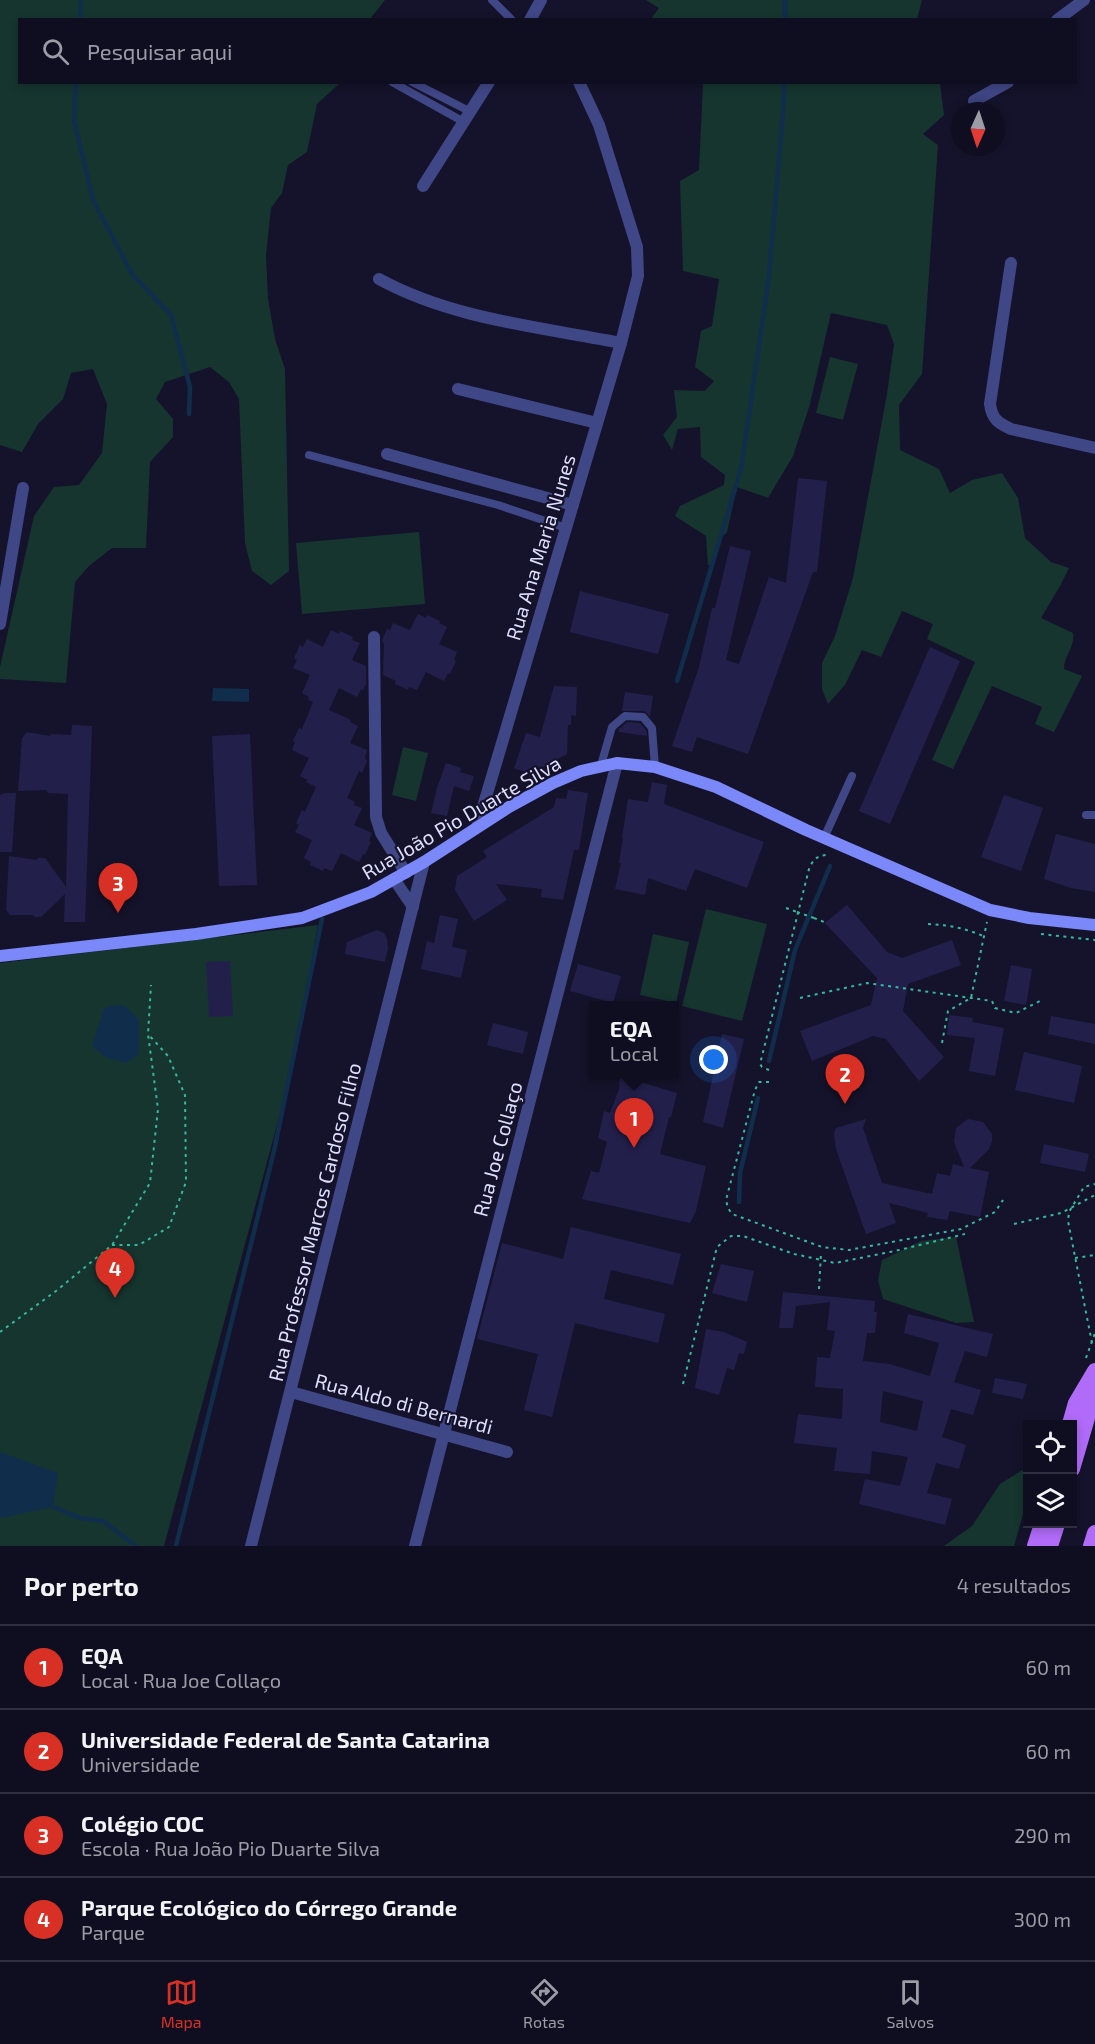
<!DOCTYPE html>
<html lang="pt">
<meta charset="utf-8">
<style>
body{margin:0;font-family:"Exo 2",sans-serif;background:#181729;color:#f1f3f6}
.controls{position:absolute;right:18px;bottom:18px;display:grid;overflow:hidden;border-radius:0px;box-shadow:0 3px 9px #0003}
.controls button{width:54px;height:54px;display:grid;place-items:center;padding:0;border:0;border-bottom:2px solid #2f2e3e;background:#0f0e20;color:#f1f3f6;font:30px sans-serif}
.compass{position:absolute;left:951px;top:102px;width:54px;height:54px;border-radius:50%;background:#0f0e20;box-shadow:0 3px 9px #0003;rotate:183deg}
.you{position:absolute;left:714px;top:1060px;width:21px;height:21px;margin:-15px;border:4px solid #fff;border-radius:50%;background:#1a73e8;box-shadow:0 0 0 9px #1a73e833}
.badge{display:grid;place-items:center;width:39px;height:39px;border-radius:50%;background:#d93025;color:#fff;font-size:20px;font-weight:700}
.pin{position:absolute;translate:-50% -50px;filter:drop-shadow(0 2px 3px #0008)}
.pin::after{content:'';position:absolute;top:32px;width:21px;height:18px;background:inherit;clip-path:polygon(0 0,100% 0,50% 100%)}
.popup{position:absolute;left:589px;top:1001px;width:90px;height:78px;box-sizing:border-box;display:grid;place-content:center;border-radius:0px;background:#0f0e20;filter:drop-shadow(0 2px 4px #0005);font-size:20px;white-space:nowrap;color:#9b9ca5}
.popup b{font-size:22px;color:#f1f3f6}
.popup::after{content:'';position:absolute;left:50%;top:100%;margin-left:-12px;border:12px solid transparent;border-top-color:#0f0e20}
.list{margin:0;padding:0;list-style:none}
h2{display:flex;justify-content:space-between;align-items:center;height:78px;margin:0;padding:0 24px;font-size:26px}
h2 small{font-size:20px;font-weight:400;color:#9b9ca5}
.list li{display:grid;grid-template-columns:39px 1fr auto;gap:18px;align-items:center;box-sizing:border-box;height:84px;padding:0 24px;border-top:2px solid #2f2e3e}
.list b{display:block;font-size:22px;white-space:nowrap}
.list p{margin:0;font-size:20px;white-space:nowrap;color:#9b9ca5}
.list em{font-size:20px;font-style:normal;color:#9b9ca5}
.icon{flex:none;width:33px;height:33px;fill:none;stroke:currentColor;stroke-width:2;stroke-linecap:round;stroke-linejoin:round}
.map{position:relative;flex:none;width:1095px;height:1546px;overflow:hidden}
.search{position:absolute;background:#0f0e20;box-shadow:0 3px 9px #0003;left:18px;right:18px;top:18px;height:66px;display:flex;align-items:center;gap:15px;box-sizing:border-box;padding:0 21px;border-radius:0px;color:#9b9ca5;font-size:22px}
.sheet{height:414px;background:#0f0e20}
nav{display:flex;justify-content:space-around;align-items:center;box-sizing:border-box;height:84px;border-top:2px solid #2f2e3e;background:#0f0e20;font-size:16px;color:#9b9ca5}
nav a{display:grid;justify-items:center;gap:3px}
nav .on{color:#d93025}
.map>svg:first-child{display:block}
.green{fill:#16352f}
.water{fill:#102e4c}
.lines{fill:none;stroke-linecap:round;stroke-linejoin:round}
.stream{stroke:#102e4c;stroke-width:4.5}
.building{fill:#22204b;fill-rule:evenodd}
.path{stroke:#37b89f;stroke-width:2;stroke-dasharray:3 4.5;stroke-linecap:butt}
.service{stroke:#404787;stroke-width:8}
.minor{stroke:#404787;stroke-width:12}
.secondary{stroke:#7a88f9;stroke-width:12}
.primary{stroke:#b06bf8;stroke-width:16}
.path-bridge{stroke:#37b89f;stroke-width:2;stroke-dasharray:3 4.5;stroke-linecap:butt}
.labels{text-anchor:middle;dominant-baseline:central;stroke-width:4.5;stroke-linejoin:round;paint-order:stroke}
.street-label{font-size:20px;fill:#dedffd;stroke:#14132b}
</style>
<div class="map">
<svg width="1095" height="1546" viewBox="0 0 1095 1546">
<rect width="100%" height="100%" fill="#14132b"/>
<g class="green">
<polygon points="0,0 385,0 370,19 20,20 20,82 340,83 317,104 307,152 288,165 282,193 271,208 266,255 268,299 275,339 285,369 289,571 271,585 252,571 245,543 239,399 229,382 210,367 165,382 156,399 173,419 173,437 150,462 146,548 112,548 89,566 75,582 66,683 0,679 0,667 34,516 54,487 79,485 102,453 107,404 93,369 71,373 63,399 38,424 22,452 0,445"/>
<polygon points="646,0 922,0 917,19 914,19 650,20 659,8"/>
<path d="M 703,83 L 940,83 L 944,115 L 923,134 L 938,145 L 922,374 L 899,405 L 900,450 L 939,469 L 950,493 L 972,480 L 1002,473 L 1018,498 L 1025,538 L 1051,562 L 1069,568 L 1060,586 L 1041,618 L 1073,633 C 1075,648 1064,655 1064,669 L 1082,676 L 1054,732 L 1035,724 L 1042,707 L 992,686 L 953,769 L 932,760 L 975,662 L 927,639 L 933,624 L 902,611 L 881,657 L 862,650 L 845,685 L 828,704 L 822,689 L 822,663 L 835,636 L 853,578 L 887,394 L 894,344 L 887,325 L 831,313 L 810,404 L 793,456 L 768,498 L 737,487 L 727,532 L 721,538 L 714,565 L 708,565 L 706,536 L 675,516 L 680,506 L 724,485 L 725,475 L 701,457 L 700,427 L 678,429 L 672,450 L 663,435 L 677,417 L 674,390 L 705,391 L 714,381 L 695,367 L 701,331 L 712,326 L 719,279 L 683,271 L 680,181 L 699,170 Z"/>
<polygon points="830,357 858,364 843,420 816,413"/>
<polygon points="419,532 425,604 302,614 296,543"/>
<polygon points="403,747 428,753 416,801 392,795"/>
<polygon points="706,909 767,924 742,1021 682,1006"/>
<polygon points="318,925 292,1069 164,1546 0,1546 0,963"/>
<polygon points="653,934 689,942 676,1003 640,995"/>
<polygon points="956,1237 974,1322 956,1323 883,1299 878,1280 882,1260 921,1241"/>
<polygon points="1027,1467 1027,1500 1014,1546 944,1546 972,1526 1000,1484"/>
</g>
<g class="water">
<polygon points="213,688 249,689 249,702 212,701"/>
<polygon points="115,1005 125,1006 139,1019 139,1054 126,1063 105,1057 92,1046 104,1008"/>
<polygon points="0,1452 58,1473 53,1507 0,1518"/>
</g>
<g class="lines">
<g class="stream">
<polyline points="80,20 81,0"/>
<polyline points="785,20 785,0"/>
<polyline points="76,82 74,120 93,200 132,274 171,315 190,387 189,414"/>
<polyline points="677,681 741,469 769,276 783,111 784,82"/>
<polyline points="769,1061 795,950 830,866"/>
<polyline points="739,1202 740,1173 758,1098"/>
<polyline points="53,1507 80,1518 103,1521 136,1546"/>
<polyline points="176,1546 274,1151 322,919"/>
</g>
</g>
<g class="building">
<polygon points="798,478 827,481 817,572 813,572 748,754 697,737 692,752 672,746 699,667 712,608 715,608 730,546 751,551 726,660 739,664 769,577 786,583"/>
<polygon points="580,591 669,614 658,654 570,632"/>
<polygon points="418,614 426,618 427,615 440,621 439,623 447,627 439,644 457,652 454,660 456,661 450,674 448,673 444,681 426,672 417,690 409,687 408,690 395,684 396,681 383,675 384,644 382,640 387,629 390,630 393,623 410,630"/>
<polygon points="331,630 339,634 340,631 353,637 352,640 360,643 352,660 366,666 366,684 363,690 361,689 357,697 339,688 329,710 351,720 350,722 358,726 350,743 367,750 365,758 367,761 362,773 359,771 347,798 355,802 354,805 362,808 354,825 372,833 369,841 371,842 365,855 363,854 359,862 341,853 332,871 324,868 323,871 310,865 311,862 304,858 312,840 295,832 299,825 296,823 302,810 305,812 316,787 306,782 308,780 300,776 309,758 292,750 295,742 293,741 299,728 302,729 313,702 308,700 309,697 302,693 310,675 293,668 297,660 294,658 300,645 303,647 307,639 323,647"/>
<polygon points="930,647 960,661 890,824 859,811"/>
<polygon points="554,686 577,687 576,716 571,715 571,725 568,725 567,754 530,774 514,768 526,733 540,737"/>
<polygon points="625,692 653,696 650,716 644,711 622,711"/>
<polygon points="627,722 640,723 646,730 647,736 619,732 619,729"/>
<polygon points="72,725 92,726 85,922 64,922 65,894 41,917 35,917 33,915 10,915 6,910 9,856 37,860 38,858 45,858 66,887 68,794 48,793 46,790 18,791 22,738 27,732 50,736 51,734 71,735"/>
<polygon points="250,734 257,885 219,886 212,736"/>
<polygon points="446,763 461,768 460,772 474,776 469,791 454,786 447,816 431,813 437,788"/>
<polygon points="652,782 667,785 664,804 764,842 747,888 695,869 686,891 648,878 645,895 615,889 621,863 619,863 623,838 622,838 628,799 648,802"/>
<polygon points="568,790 588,793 579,850 574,850 563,900 541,897 542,889 496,884 507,900 474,921 455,890 457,876 487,857 483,851 554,807 556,798 566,799"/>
<polygon points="5,793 16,793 12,852 0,852 0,795"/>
<polygon points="1004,795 1043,808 1021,871 981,857"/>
<polygon points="1056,834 1095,844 1095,892 1071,888 1044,879"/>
<polygon points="847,905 887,952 902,958 952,940 961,965 908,984 903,1011 944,1057 919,1081 886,1039 873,1036 812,1061 800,1031 871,1005 877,978 825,923"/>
<polygon points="440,915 458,919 452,947 467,950 461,978 421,969 427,941 434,943"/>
<polygon points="377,930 384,933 387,939 388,948 385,962 345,954 347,942"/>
<polygon points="230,961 233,1016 209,1017 206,962"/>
<polygon points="578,964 621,976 613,1003 570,991"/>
<polygon points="1011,965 1032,969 1026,1005 1004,1001"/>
<polygon points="949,1015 973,1018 972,1022 1004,1028 995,1076 969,1071 975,1038 947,1035"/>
<polygon points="1051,1016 1095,1024 1095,1044 1048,1034"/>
<polygon points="493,1023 528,1032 523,1054 487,1045"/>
<polygon points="722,1034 744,1039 723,1128 703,1122"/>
<polygon points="1024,1052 1082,1066 1074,1103 1015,1090"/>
<polygon points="620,1076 677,1093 671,1117 669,1117 660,1154 706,1166 696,1211 690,1223 582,1199 591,1171 599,1173 607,1142 598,1138 604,1111 610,1113 619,1089"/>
<polygon points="866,1119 863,1128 882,1183 932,1194 937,1173 950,1176 953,1164 964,1167 954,1142 956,1128 968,1119 983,1122 992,1134 992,1141 989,1149 970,1168 989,1172 980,1217 950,1211 947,1220 927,1217 928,1213 889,1203 896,1223 866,1234 836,1149 834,1133 836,1128"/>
<polygon points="1044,1144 1089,1154 1085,1172 1040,1163"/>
<polygon points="571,1227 681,1254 673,1285 611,1270 604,1299 665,1314 658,1343 575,1323 552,1417 524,1410 538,1354 477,1339 502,1243 563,1259"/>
<polygon points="721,1264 754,1271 747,1302 712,1293"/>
<path d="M 783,1292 L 875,1301 L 874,1312 L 877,1312 L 875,1333 L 867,1333 L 863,1361 L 889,1364 L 930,1376 L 939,1343 L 904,1333 L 908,1314 L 993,1334 L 987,1357 L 965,1351 L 954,1382 L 981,1390 L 973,1415 L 951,1409 L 942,1437 L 966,1445 L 959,1469 L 936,1463 L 927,1493 L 952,1499 L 945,1525 L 859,1504 L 865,1479 L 900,1486 L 908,1457 L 872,1451 L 870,1474 L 834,1471 L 837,1448 L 794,1443 L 798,1414 L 842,1419 L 843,1389 L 815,1387 L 817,1357 L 830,1358 L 835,1331 L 827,1330 L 830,1302 L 796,1306 L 793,1328 L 779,1328 ZM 883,1391 L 923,1401 L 917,1431 L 880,1422 Z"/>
<polygon points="706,1329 724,1332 747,1342 744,1354 739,1353 734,1370 727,1368 719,1395 695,1388"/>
<polygon points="995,1378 1027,1384 1023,1399 992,1393"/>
</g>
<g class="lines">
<g class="path">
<polyline points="786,908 797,912"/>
<polyline points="814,918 824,922"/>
<path d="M 928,924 C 948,925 965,928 983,936"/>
<polyline points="1041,934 1095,940"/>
<polyline points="800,998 867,983 992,1001 995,1008 1016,1013 1040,1001"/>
<polyline points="942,1043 948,1011 971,998 987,922"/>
<path d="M 769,1070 L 762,1067 L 760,1064 L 809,869 C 813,859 818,855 828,855"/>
<polyline points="769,1082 759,1082 755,1090 726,1200 728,1208 732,1214 822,1247 849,1250 961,1229 995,1212 1003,1200"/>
<polyline points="1014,1224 1061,1213 1095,1195"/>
<polyline points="112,1245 139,1245 169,1227 186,1182 185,1095 168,1056 148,1034"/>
<polyline points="1075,1258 1095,1255"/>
<polyline points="819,1289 821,1253"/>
<polyline points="0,1332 56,1291 112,1245 150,1183 158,1109 148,1034 151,985"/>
<polyline points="1092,1343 1068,1221 1069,1212 1084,1187 1095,1184"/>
<polyline points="1086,1358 1095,1333"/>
<polyline points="683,1384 717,1247 731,1236 743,1236 794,1254 835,1263 895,1251 965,1234"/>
</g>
<g class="service">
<polyline points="492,0 512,20"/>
<polyline points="392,82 464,122"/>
<polyline points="412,82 471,112"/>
<polyline points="309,455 498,505 566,528"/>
<polyline points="601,765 612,727 625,716 643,717 652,728 655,767"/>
<polyline points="1086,815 1095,815"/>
<polyline points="824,838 852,776"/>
</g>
<g class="minor">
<polyline points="530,20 541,0"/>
<polyline points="1057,20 1084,0"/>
<polyline points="974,101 1008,82"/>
<polyline points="423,186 489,82"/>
<path d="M 1011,263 L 990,404 C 992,419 998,423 1011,429 L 1095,448"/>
<path d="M 379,279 C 452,319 540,327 621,343"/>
<polyline points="458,389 597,423"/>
<polyline points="387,454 573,505"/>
<polyline points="0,624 23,488"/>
<polyline points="374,637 376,817 381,833 406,873"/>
<polyline points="477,827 621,343 638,276 637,247 599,125 579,82"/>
<polyline points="394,879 413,907"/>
<polyline points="291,1392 507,1452"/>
<polyline points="251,1546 424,862"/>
<polyline points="415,1546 617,763"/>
</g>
<polyline class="secondary" points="0,956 196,934 302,918 371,892 424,862 509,807 553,783 581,771 617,763 655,767 716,787 806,830 990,910 1029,918 1095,925"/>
<g class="primary">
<polyline points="1070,1424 1076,1403 1095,1371"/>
<polyline points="1072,1469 1095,1391"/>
<polyline points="1035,1546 1042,1524"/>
<polyline points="1050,1546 1057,1524"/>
<polyline points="1091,1546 1095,1533"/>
</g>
<polyline class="path-bridge" points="797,912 814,918"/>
</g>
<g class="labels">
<g class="street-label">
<text transform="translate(540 547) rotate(-73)">Rua Ana Maria Nunes</text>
<text transform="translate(461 817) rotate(-30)">Rua João Pio Duarte Silva</text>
<text transform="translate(497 1149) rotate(-75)">Rua Joe Collaço</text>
<text transform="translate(314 1222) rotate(-76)">Rua Professor Marcos Cardoso Filho</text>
<text transform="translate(404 1403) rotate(15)">Rua Aldo di Bernardi</text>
</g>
</g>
</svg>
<div class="controls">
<button><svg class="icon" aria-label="locate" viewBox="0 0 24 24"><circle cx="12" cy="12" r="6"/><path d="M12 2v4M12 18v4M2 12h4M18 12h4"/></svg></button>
<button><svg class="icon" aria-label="layers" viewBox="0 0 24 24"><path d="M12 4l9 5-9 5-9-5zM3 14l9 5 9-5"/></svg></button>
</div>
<svg class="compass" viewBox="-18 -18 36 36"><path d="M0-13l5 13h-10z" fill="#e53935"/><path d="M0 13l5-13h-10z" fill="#9b9ca5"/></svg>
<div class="you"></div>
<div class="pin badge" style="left:634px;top:1148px">1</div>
<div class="popup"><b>EQA</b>Local</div>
<div class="pin badge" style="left:845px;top:1104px">2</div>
<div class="pin badge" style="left:118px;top:913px">3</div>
<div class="pin badge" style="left:115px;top:1298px">4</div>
<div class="search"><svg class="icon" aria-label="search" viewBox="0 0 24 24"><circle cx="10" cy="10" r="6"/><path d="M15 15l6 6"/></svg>Pesquisar aqui</div>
</div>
<section class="sheet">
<h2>Por perto<small>4 resultados</small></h2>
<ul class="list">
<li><span class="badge">1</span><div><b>EQA</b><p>Local · Rua Joe Collaço</p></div><em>60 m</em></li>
<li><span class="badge">2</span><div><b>Universidade Federal de Santa Catarina</b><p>Universidade</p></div><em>60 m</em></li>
<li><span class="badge">3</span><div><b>Colégio COC</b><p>Escola · Rua João Pio Duarte Silva</p></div><em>290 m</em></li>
<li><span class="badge">4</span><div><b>Parque Ecológico do Córrego Grande</b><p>Parque</p></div><em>300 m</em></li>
</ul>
</section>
<nav>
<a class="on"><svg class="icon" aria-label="map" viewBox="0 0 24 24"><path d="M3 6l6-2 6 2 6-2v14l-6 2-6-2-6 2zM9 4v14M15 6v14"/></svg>Mapa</a>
<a><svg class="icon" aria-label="directions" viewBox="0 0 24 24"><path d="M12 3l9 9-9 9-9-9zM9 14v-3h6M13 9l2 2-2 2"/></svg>Rotas</a>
<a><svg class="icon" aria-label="saved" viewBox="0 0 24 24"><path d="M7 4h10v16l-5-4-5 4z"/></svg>Salvos</a>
</nav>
